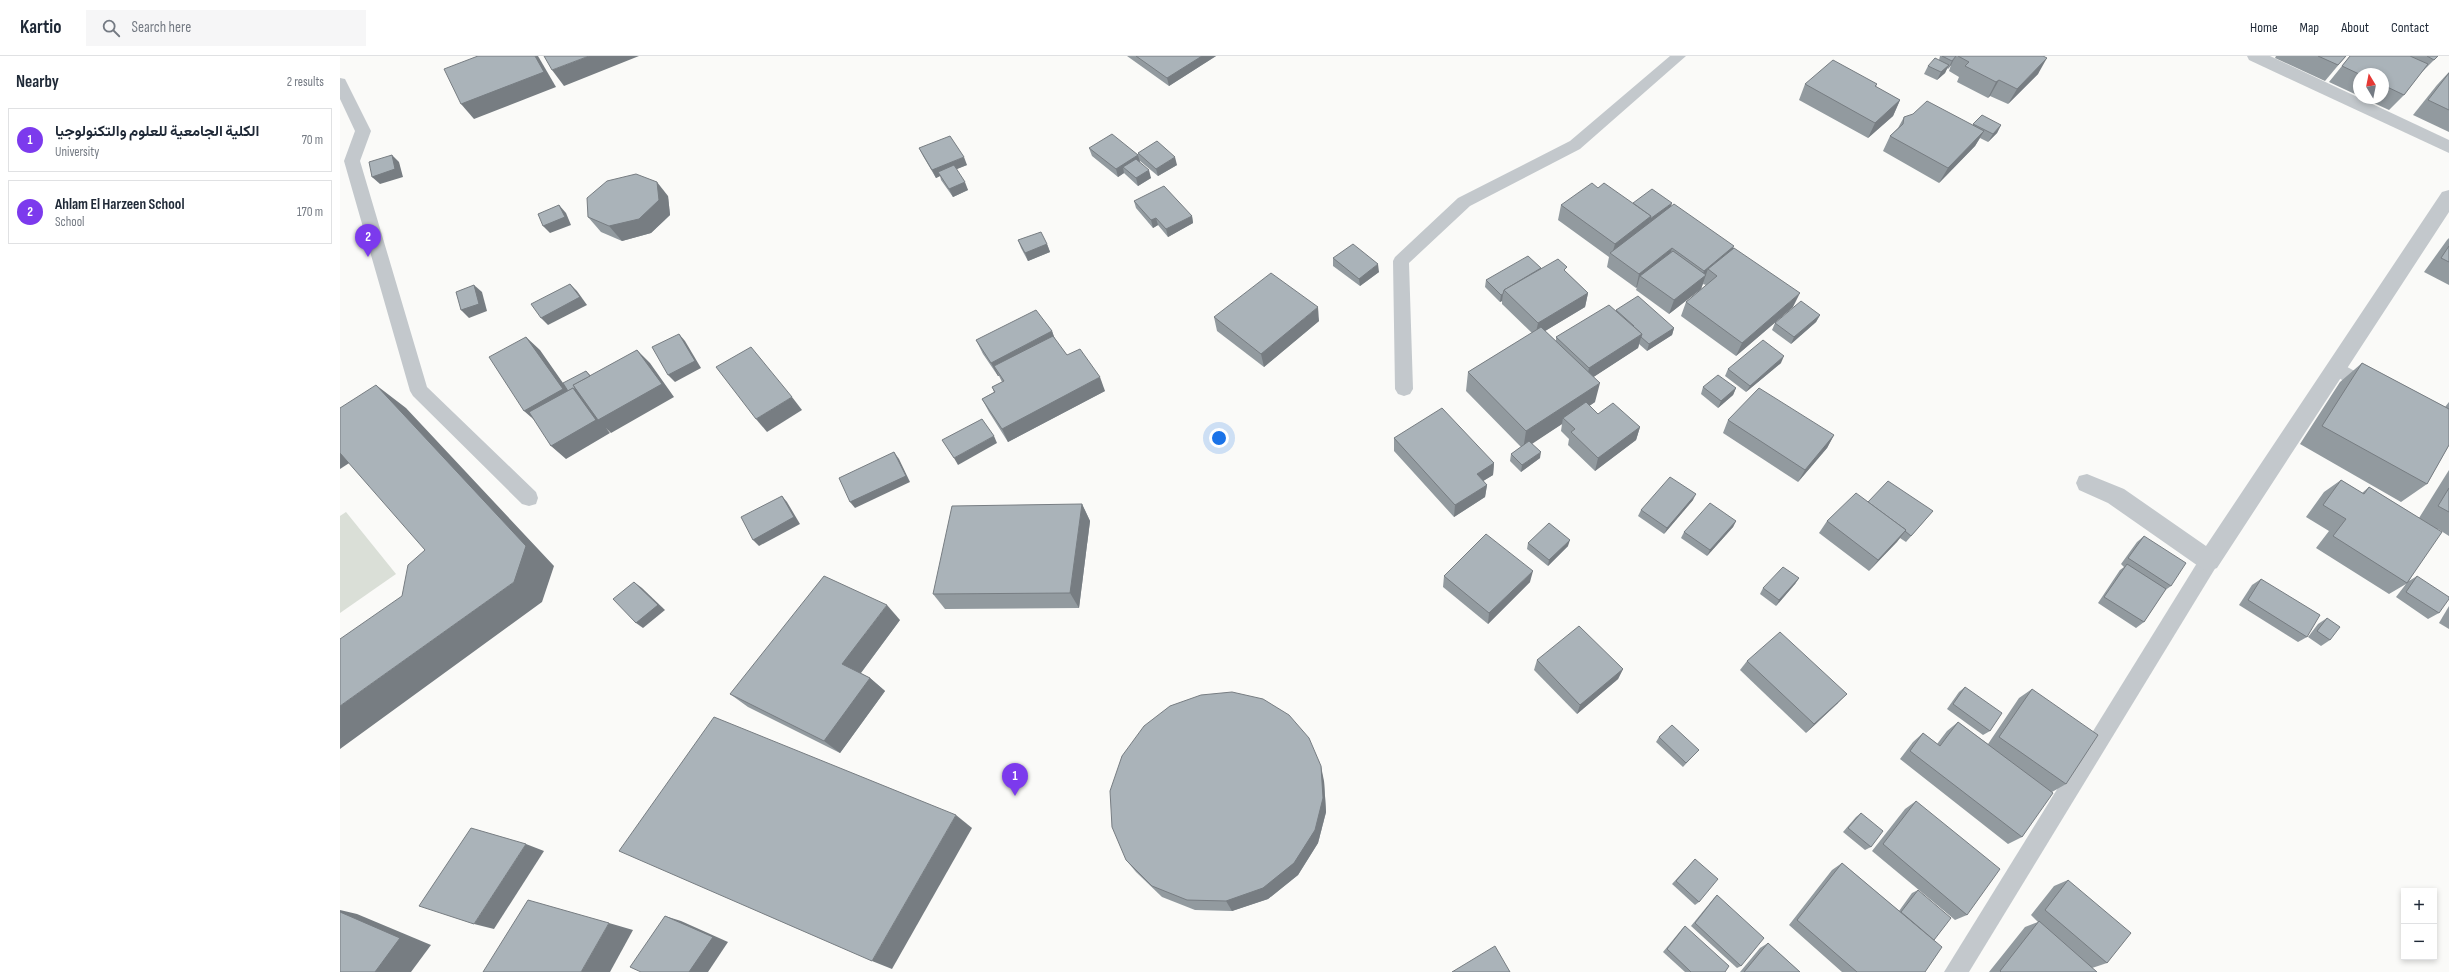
<!DOCTYPE html>
<meta charset="utf-8">
<style>
body{margin:0;font-family:"Sofia Sans Condensed",Vazirmatn,sans-serif;background:#f6f6f7;color:#1f2937}
.controls{position:absolute;right:12px;bottom:12px;display:grid;overflow:hidden;border-radius:0px;box-shadow:0 2px 6px #0003}
.controls button{width:36px;height:36px;display:grid;place-items:center;padding:0;border:0;border-bottom:1px solid #e0e1e3;background:#fff;color:#1f2937;font:20px sans-serif}
.compass{position:absolute;left:2013px;top:12px;width:36px;height:36px;border-radius:50%;background:#fff;box-shadow:0 2px 6px #0003;rotate:350deg}
.you{position:absolute;left:879px;top:382px;width:14px;height:14px;margin:-10px;border:3px solid #fff;border-radius:50%;background:#1a73e8;box-shadow:0 0 0 6px #1a73e833}
.badge{display:grid;place-items:center;width:26px;height:26px;border-radius:50%;background:#7c3aed;color:#fff;font-size:13px;font-weight:700}
.pin{position:absolute;translate:-50% -33px;filter:drop-shadow(0 1px 2px #0008)}
.pin::after{content:'';position:absolute;top:21px;width:14px;height:12px;background:inherit;clip-path:polygon(0 0,100% 0,50% 100%)}
.list{margin:0;padding:0;list-style:none}
h2{display:flex;justify-content:space-between;align-items:center;height:52px;margin:0;padding:0 16px;font-size:17px}
h2 small{font-size:13px;font-weight:400;color:#747a83}
.list li{display:grid;grid-template-columns:26px 1fr auto;gap:12px;align-items:center;box-sizing:border-box;height:64px;margin:0 8px 8px;padding:0 8px;border:1px solid #e0e1e3;border-radius:0px}
.list b{display:block;font-size:15px;white-space:nowrap}
.list p{margin:0;font-size:13px;white-space:nowrap;color:#747a83}
.list em{font-size:13px;font-style:normal;color:#747a83}
.icon{flex:none;width:22px;height:22px;fill:none;stroke:currentColor;stroke-width:2;stroke-linecap:round;stroke-linejoin:round}
.map{position:relative;flex:none;width:2109px;height:916px;overflow:hidden}
header{display:flex;align-items:center;gap:24px;box-sizing:border-box;height:56px;padding:0 20px;background:#fff;border-bottom:1px solid #e0e1e3}
header strong{font-size:19px}
nav{display:flex;gap:22px;margin-inline-start:auto;font-size:14px}
.search{width:280px;height:36px;background:#f6f6f7;display:flex;align-items:center;gap:10px;box-sizing:border-box;padding:0 14px;border-radius:0px;color:#747a83;font-size:15px}
main{display:flex}
aside{flex:1;background:#fff}
.map>svg:first-child{display:block}
.green{fill:#dadfd7}
.lines{fill:none;stroke-linecap:round;stroke-linejoin:round}
.lane{fill:#c3c8cc;fill-rule:evenodd}
.street{fill:#c3c8cc;fill-rule:evenodd}
.wall{fill:#929a9f}
.shaded-wall{fill:#777d82}
.building{fill:#aab3b9;stroke:#777d82}
</style>
<header>
<strong>Kartio</strong>
<div class="search"><svg class="icon" aria-label="search" viewBox="0 0 24 24"><circle cx="10" cy="10" r="6"/><path d="M15 15l6 6"/></svg>Search here</div>
<nav><a>Home</a><a>Map</a><a>About</a><a>Contact</a></nav>
</header>
<main>
<aside>
<h2>Nearby<small>2 results</small></h2>
<ul class="list">
<li><span class="badge">1</span><div><b>الكلية الجامعية للعلوم والتكنولوجيا</b><p>University</p></div><em>70 m</em></li>
<li><span class="badge">2</span><div><b>Ahlam El Harzeen School</b><p>School</p></div><em>170 m</em></li>
</ul>
</aside>
<div class="map">
<svg width="2109" height="916" viewBox="0 0 2109 916">
<rect width="100%" height="100%" fill="#fafaf8"/>
<polygon class="green" points="6,456 56,518 0,557 0,460"/>
<g class="lines">
<g class="lane">
<polygon points="1330,0 1346,0 1240,93 1130,150 1069,207 1073,333 1070,338 1064,340 1058,338 1055,333 1053,205 1055,201 1118,142 1230,85"/>
<polygon points="0,22 5,23 31,75 20,105 87,331 196,436 198,442 196,448 189,450 182,448 73,340 70,335 4,105 15,75 0,43"/>
<polygon points="1996,305 2037,327 2040,332 2037,337 2031,339 2025,337 1990,317 1987,312 1990,307"/>
<polygon points="1869,496 1876,499 1879,505 1876,511 1629,916 1604,916 1862,499"/>
</g>
<g class="street">
<polygon points="1907,0 1930,0 2109,84 2109,97 1909,4"/>
<polygon points="2109,134 2109,156 1877,512 1869,515 1861,512 1768,447 1739,434 1736,427 1739,420 1747,418 1784,433 1866,490 2102,136"/>
</g>
</g>
<g class="wall">
<polygon points="787,0 876,0 829,30"/>
<polygon points="1600,0 1703,0 1698,18 1668,48 1650,40 1648,42 1617,26 1619,21 1609,15 1611,9 1608,13 1607,12 1605,17 1597,24 1584,18 1588,10 1599,4"/>
<polygon points="1936,0 2006,0 1985,25 1935,2"/>
<polygon points="2010,0 2098,0 2079,19 2064,39 2049,54 2023,42 2043,42 2043,18 2019,18 2019,40 1989,26"/>
<polygon points="2109,16 2109,76 2073,59 2097,29"/>
<polygon points="1465,28 1537,28 1536,31 1560,44 1553,60 1528,82 1459,44"/>
<polygon points="1564,61 1633,69 1633,68 1661,69 1657,77 1648,86 1640,82 1635,90 1599,127 1543,95 1550,80 1558,72"/>
<polygon points="579,92 627,109 616,113 628,134 613,141 601,124 600,120 596,122 583,100"/>
<polygon points="749,92 798,98 798,97 837,109 818,120 800,105 800,107 811,122 798,130 785,118 784,117 778,121 752,100"/>
<polygon points="1258,132 1293,148 1331,151 1393,192 1453,251 1396,300 1341,260 1346,246 1366,229 1363,228 1364,225 1361,233 1329,258 1296,234 1297,231 1296,232 1267,211 1269,201 1218,164 1221,149"/>
<polygon points="328,140 330,159 311,177 282,185 261,176 248,161"/>
<polygon points="794,145 852,160 853,167 828,181 818,169 813,172 796,152"/>
<polygon points="2109,182 2109,229 2084,216 2107,184"/>
<polygon points="678,184 707,188 710,196 688,205 681,192"/>
<polygon points="993,202 1039,216 1020,230 993,210"/>
<polygon points="1201,212 1226,216 1248,237 1245,251 1205,275 1216,285 1216,281 1276,255 1276,254 1334,272 1332,279 1307,295 1299,288 1298,292 1253,321 1255,346 1249,350 1258,358 1300,371 1296,384 1255,415 1228,389 1229,383 1221,375 1222,368 1192,387 1200,402 1181,416 1170,405 1171,398 1181,391 1126,335 1128,316 1192,277 1162,248 1162,245 1160,246 1145,231 1146,224"/>
<polygon points="1480,259 1476,266 1451,288 1432,274 1435,267"/>
<polygon points="874,261 979,265 924,311 877,275"/>
<polygon points="712,275 715,284 727,299 765,335 668,386 649,356 642,343 654,336 652,331 662,326 659,320 658,320 643,298 636,284"/>
<polygon points="1441,307 1406,336 1385,320 1388,313"/>
<polygon points="2022,307 2105,351 2109,346 2109,389 2087,428 2061,446 1960,388 2000,326"/>
<polygon points="1363,331 1396,332 1393,339 1378,352 1361,338"/>
<polygon points="1388,364 1494,379 1487,392 1458,426 1383,377"/>
<polygon points="1054,382 1154,407 1153,419 1143,425 1147,429 1145,441 1114,461 1054,395"/>
<polygon points="2109,414 2109,480 2098,473 2069,525 2077,520 2099,557 2088,563 2056,541 2066,528 2049,538 1976,492 1989,475 1966,461 1984,436 2001,424 2022,437 2029,431 2079,462"/>
<polygon points="1353,444 1324,478 1298,460 1301,454"/>
<polygon points="1528,446 1593,455 1566,486 1560,482 1529,515 1479,477 1487,465"/>
<polygon points="742,448 750,465 739,552 605,553 593,538"/>
<polygon points="1396,465 1393,471 1367,500 1341,482 1344,476"/>
<polygon points="1804,480 1831,530 1824,535 1804,566 1796,572 1758,547 1780,514 1784,511 1781,508 1797,486"/>
<polygon points="1188,487 1228,490 1208,510 1187,493"/>
<polygon points="1104,520 1190,526 1148,568 1103,531"/>
<polygon points="1459,522 1455,528 1436,550 1420,538 1423,532"/>
<polygon points="1921,523 1967,581 1958,586 1899,549 1912,529"/>
<polygon points="2109,550 2109,573 2099,567"/>
<polygon points="1987,562 1990,584 1981,590 1968,581 1978,568"/>
<polygon points="560,564 521,617 530,622 545,635 500,697 408,651 390,638"/>
<polygon points="1197,604 1283,613 1278,623 1237,658 1194,614"/>
<polygon points="1407,605 1498,647 1466,677 1400,614"/>
<polygon points="1625,631 1650,675 1643,679 1607,653 1619,636"/>
<polygon points="1692,633 1726,728 1712,736 1682,781 1668,788 1560,703 1573,686 1583,677 1597,688 1607,675 1618,666 1648,688 1679,642"/>
<polygon points="1319,681 1359,694 1355,698 1343,711 1316,686"/>
<polygon points="984,725 986,756 978,787 958,819 928,843 892,855 855,854 822,841 796,816 786,804"/>
<polygon points="1576,745 1627,859 1615,864 1532,795 1565,753"/>
<polygon points="1521,757 1531,791 1525,794 1503,776 1516,761"/>
<polygon points="1355,803 1359,846 1355,849 1332,828"/>
<polygon points="1502,807 1559,855 1572,837 1578,834 1585,916 1502,916 1449,869 1492,814"/>
<polygon points="1728,824 1767,907 1752,912 1757,916 1649,916 1685,871 1698,866 1691,859 1714,830"/>
<polygon points="1377,839 1401,910 1397,912 1351,870 1374,842"/>
<polygon points="1345,870 1385,916 1345,916 1323,896 1342,873"/>
<polygon points="1428,887 1460,916 1400,916 1420,892"/>
</g>
<g class="shaded-wall">
<polygon points="195,0 198,0 216,31 134,63 121,48"/>
<polygon points="249,0 299,0 224,30 212,14"/>
<polygon points="862,0 876,0 829,30 827,22"/>
<polygon points="1615,1 1611,9 1608,13 1612,5"/>
<polygon points="1707,2 1698,18 1668,48 1677,33"/>
<polygon points="1609,9 1605,17 1597,24 1601,16"/>
<polygon points="1659,24 1650,40 1648,42 1656,26"/>
<polygon points="1560,44 1553,60 1528,82 1535,67"/>
<polygon points="1661,69 1657,77 1648,86 1653,78"/>
<polygon points="1644,75 1635,90 1599,127 1608,112"/>
<polygon points="52,99 59,106 63,121 40,128 32,121"/>
<polygon points="798,99 800,106 783,111 784,117 778,121 776,113"/>
<polygon points="624,101 627,109 600,120 598,116 600,120 596,122 592,114"/>
<polygon points="835,101 837,109 818,120 816,113"/>
<polygon points="809,114 811,122 798,130 796,122"/>
<polygon points="317,126 328,140 330,159 311,177 282,185 269,170"/>
<polygon points="625,126 628,134 613,141 609,133"/>
<polygon points="1332,147 1330,155 1308,171 1310,163"/>
<polygon points="219,149 226,157 231,169 210,177 203,170"/>
<polygon points="852,160 853,167 828,181 826,173"/>
<polygon points="1311,160 1307,175 1272,198 1275,188"/>
<polygon points="816,162 818,169 813,172 811,164"/>
<polygon points="707,188 710,196 688,205 685,197"/>
<polygon points="1394,190 1389,205 1368,213 1361,233 1329,258 1334,244 1361,222 1364,215"/>
<polygon points="1332,192 1328,207 1300,220 1297,231 1296,232 1299,218"/>
<polygon points="1038,208 1039,216 1020,230 1019,223"/>
<polygon points="230,228 237,235 247,249 208,269 201,262"/>
<polygon points="134,229 142,236 147,255 129,262 121,254"/>
<polygon points="1248,237 1245,251 1195,281 1198,267"/>
<polygon points="1460,237 1453,251 1396,300 1402,287"/>
<polygon points="1163,238 1162,245 1160,246 1161,239"/>
<polygon points="978,251 979,265 924,311 921,298"/>
<polygon points="1480,259 1476,266 1451,288 1454,281"/>
<polygon points="1334,272 1332,279 1307,295 1309,288"/>
<polygon points="712,275 717,289 654,310 659,320 658,320 651,307"/>
<polygon points="339,278 345,285 361,312 335,326 328,319"/>
<polygon points="1302,278 1298,292 1246,326 1249,312"/>
<polygon points="186,281 200,294 230,337 233,332 246,315 253,322 297,294 310,307 334,341 271,377 266,372 270,377 226,403 211,390 199,368 184,355"/>
<polygon points="1444,300 1441,307 1406,336 1410,330"/>
<polygon points="760,321 765,335 668,386 662,373"/>
<polygon points="1260,327 1255,346 1227,365 1223,362 1222,368 1183,394 1186,375"/>
<polygon points="36,329 66,352 214,510 202,546 0,693 0,650 174,526"/>
<polygon points="1396,332 1393,339 1378,352 1381,345"/>
<polygon points="452,341 462,354 427,376 416,363"/>
<polygon points="1300,371 1296,384 1255,415 1258,402"/>
<polygon points="1494,379 1487,392 1458,426 1465,414"/>
<polygon points="654,380 657,387 618,409 614,402"/>
<polygon points="0,390 17,402 0,413"/>
<polygon points="554,396 559,403 570,426 515,452 510,446"/>
<polygon points="1201,396 1200,402 1181,416 1182,409"/>
<polygon points="1154,407 1153,419 1135,430 1137,418"/>
<polygon points="1147,429 1145,441 1114,461 1115,449"/>
<polygon points="1356,438 1353,444 1324,478 1327,472"/>
<polygon points="442,440 447,446 460,468 419,490 413,484"/>
<polygon points="742,448 750,465 739,552 730,537"/>
<polygon points="1396,465 1393,471 1367,500 1370,494"/>
<polygon points="1566,474 1557,486 1529,515 1538,504"/>
<polygon points="1230,484 1228,490 1208,510 1209,504"/>
<polygon points="1193,515 1190,526 1148,568 1149,557"/>
<polygon points="1459,522 1455,528 1436,550 1439,544"/>
<polygon points="294,526 302,532 325,554 303,572 296,567"/>
<polygon points="547,549 560,564 517,622 502,608"/>
<polygon points="1283,613 1278,623 1237,658 1240,649"/>
<polygon points="530,622 545,635 500,697 484,685"/>
<polygon points="1507,638 1498,647 1466,677 1474,668"/>
<polygon points="981,710 984,725 986,756 978,787 958,819 928,843 892,855 886,845"/>
<polygon points="616,759 632,772 552,913 532,905"/>
<polygon points="186,788 204,795 154,873 134,868"/>
<polygon points="0,854 17,858 91,889 71,916 35,916 0,856"/>
<polygon points="325,860 341,865 388,886 368,916 349,916"/>
<polygon points="269,867 293,874 270,916 241,916"/>
</g>
<g class="building">
<polygon points="138,0 195,0 204,16 121,48 104,13"/>
<polygon points="204,0 249,0 212,14"/>
<polygon points="796,0 862,0 827,22"/>
<polygon points="1602,0 1616,0 1612,5"/>
<polygon points="1618,0 1703,0 1707,2 1677,33 1659,24 1656,26 1625,10 1629,6"/>
<polygon points="1978,0 2006,0 1998,9"/>
<polygon points="2010,0 2070,0 2088,8 2064,39 2043,29 2043,18 2019,18 2002,10"/>
<polygon points="2087,0 2098,0 2094,4"/>
<polygon points="1595,2 1609,9 1601,16 1588,10"/>
<polygon points="1493,4 1537,28 1535,30 1560,44 1535,67 1465,28"/>
<polygon points="2109,17 2109,54 2088,44"/>
<polygon points="1587,45 1644,75 1608,112 1550,80 1563,68 1564,61 1573,58"/>
<polygon points="1642,59 1661,69 1653,78 1633,68"/>
<polygon points="772,78 798,99 776,113 749,92"/>
<polygon points="610,80 624,101 592,114 579,92"/>
<polygon points="817,85 835,101 816,113 798,97"/>
<polygon points="52,99 55,113 32,121 29,106"/>
<polygon points="796,103 809,114 796,122 783,111"/>
<polygon points="614,109 625,126 609,133 598,116"/>
<polygon points="296,118 317,126 319,144 299,163 269,170 248,161 247,142 267,125"/>
<polygon points="1252,127 1258,132 1264,127 1311,160 1275,188 1221,149"/>
<polygon points="824,130 852,160 826,173 816,162 811,164 794,145"/>
<polygon points="1312,133 1332,147 1310,163 1311,160 1293,147"/>
<polygon points="1334,148 1394,190 1364,215 1332,192 1299,218 1270,197"/>
<polygon points="219,149 225,161 203,170 198,158"/>
<polygon points="701,176 707,188 685,197 678,184"/>
<polygon points="1013,188 1038,208 1019,223 993,202"/>
<polygon points="2109,190 2109,206 2101,202"/>
<polygon points="1394,192 1460,237 1402,287 1346,246 1377,220 1368,213"/>
<polygon points="1333,195 1366,219 1334,244 1300,220"/>
<polygon points="1188,200 1201,212 1164,234 1163,238 1161,239 1146,224"/>
<polygon points="1218,203 1227,211 1224,214 1248,237 1198,267 1164,234"/>
<polygon points="931,217 978,251 921,298 874,261"/>
<polygon points="230,228 240,241 201,262 191,248"/>
<polygon points="134,229 139,248 121,254 116,236"/>
<polygon points="1298,240 1334,272 1309,288 1301,281 1302,278 1293,270 1294,270 1276,254"/>
<polygon points="1461,245 1480,259 1454,281 1435,267"/>
<polygon points="1269,249 1302,278 1249,312 1216,281"/>
<polygon points="696,254 712,275 651,307 636,284"/>
<polygon points="1201,271 1260,327 1186,375 1128,316"/>
<polygon points="339,278 355,305 328,319 312,291"/>
<polygon points="713,280 727,299 740,293 760,321 662,373 642,343 655,336 652,331 664,325 654,310"/>
<polygon points="186,281 223,333 184,355 149,301"/>
<polygon points="1423,284 1444,300 1410,330 1388,313"/>
<polygon points="411,291 452,341 416,363 376,311"/>
<polygon points="297,294 322,328 258,364 233,329"/>
<polygon points="2022,307 2109,353 2109,389 2087,428 1982,370"/>
<polygon points="246,315 250,320 233,329 236,334 233,332 228,335 223,327"/>
<polygon points="1378,319 1396,332 1381,345 1363,331"/>
<polygon points="36,329 186,490 174,526 0,650 0,583 62,540 68,509 85,494 0,397 0,352"/>
<polygon points="233,332 256,364 211,390 189,356"/>
<polygon points="1419,332 1494,379 1465,414 1388,364"/>
<polygon points="1246,346 1258,358 1273,347 1300,371 1258,402 1231,376 1235,373 1223,362"/>
<polygon points="1102,352 1154,407 1137,418 1147,429 1115,449 1054,382"/>
<polygon points="642,363 654,380 614,402 602,384"/>
<polygon points="1189,385 1201,396 1182,409 1171,398"/>
<polygon points="554,396 566,420 510,446 499,422"/>
<polygon points="1330,421 1356,438 1327,472 1301,454"/>
<polygon points="2001,424 2024,438 2029,431 2102,476 2067,527 1993,480 2006,463 1983,449"/>
<polygon points="1548,425 1593,455 1571,480 1565,475 1566,474 1528,446"/>
<polygon points="2109,432 2109,456 2098,450"/>
<polygon points="1516,437 1566,474 1538,504 1487,465"/>
<polygon points="442,440 454,461 413,484 401,461"/>
<polygon points="1370,447 1396,465 1370,494 1344,476"/>
<polygon points="742,448 730,537 593,538 612,450"/>
<polygon points="1209,467 1230,484 1209,504 1188,487"/>
<polygon points="1146,478 1193,515 1149,557 1104,520"/>
<polygon points="1804,480 1846,507 1831,530 1788,502"/>
<polygon points="1787,508 1826,533 1804,566 1764,541"/>
<polygon points="1443,511 1459,522 1439,544 1423,532"/>
<polygon points="484,520 547,549 502,608 530,622 484,685 390,638"/>
<polygon points="2077,520 2109,541 2109,543 2099,557 2066,536"/>
<polygon points="1921,523 1980,559 1967,581 1908,544"/>
<polygon points="294,526 318,549 296,567 273,543"/>
<polygon points="1987,562 2000,571 1990,584 1977,575"/>
<polygon points="1239,570 1283,613 1240,649 1197,604"/>
<polygon points="1440,576 1507,638 1474,668 1407,605"/>
<polygon points="1625,631 1662,657 1650,675 1613,648"/>
<polygon points="1692,633 1758,679 1726,728 1659,681"/>
<polygon points="892,636 923,643 949,659 969,682 981,710 983,742 975,774 954,807 923,832 886,845 847,844 812,830 786,804 772,771 770,735 782,700 804,670 830,650 861,639"/>
<polygon points="374,661 616,759 532,905 279,795"/>
<polygon points="1618,666 1713,737 1682,781 1570,695 1583,677 1600,690"/>
<polygon points="1332,669 1359,694 1346,707 1319,681"/>
<polygon points="1576,745 1660,813 1627,859 1543,788"/>
<polygon points="1521,757 1543,775 1531,791 1508,772"/>
<polygon points="131,772 186,788 134,868 79,850"/>
<polygon points="1355,803 1378,823 1359,846 1336,825"/>
<polygon points="1502,807 1602,891 1585,916 1517,916 1457,864"/>
<polygon points="1728,824 1791,877 1767,907 1705,854"/>
<polygon points="1578,834 1611,862 1594,884 1561,856"/>
<polygon points="1377,839 1424,882 1401,910 1355,867"/>
<polygon points="188,844 269,867 241,916 143,916"/>
<polygon points="0,856 60,882 35,916 0,916"/>
<polygon points="325,860 373,881 349,916 301,916 290,911"/>
<polygon points="1699,865 1757,916 1661,916 1660,915"/>
<polygon points="1345,870 1389,910 1385,916 1351,916 1327,893"/>
<polygon points="1428,887 1460,916 1404,916"/>
<polygon points="1155,890 1170,916 1112,916"/>
</g>
</svg>
<div class="controls">
<button>+</button>
<button>−</button>
</div>
<svg class="compass" viewBox="-18 -18 36 36"><path d="M0-13l5 13h-10z" fill="#e53935"/><path d="M0 13l5-13h-10z" fill="#747a83"/></svg>
<div class="you"></div>
<div class="pin badge" style="left:675px;top:740px">1</div>
<div class="pin badge" style="left:28px;top:201px">2</div>
</div>
</main>
